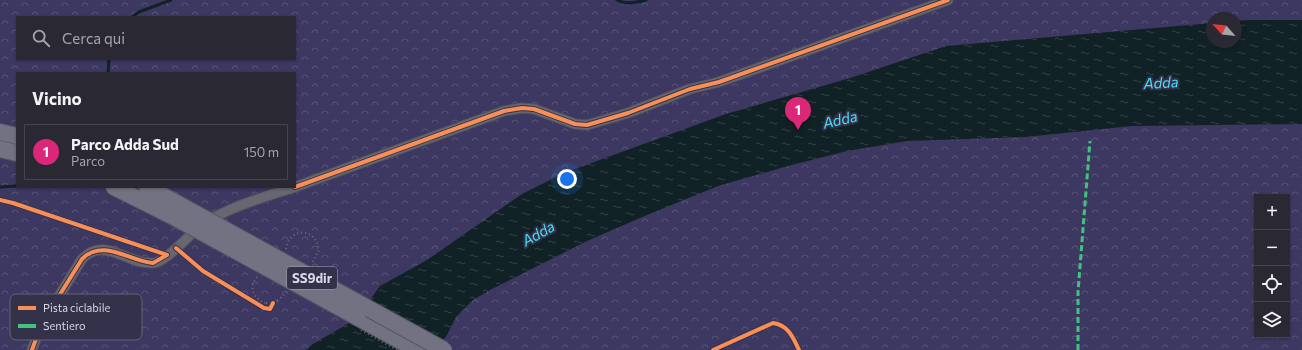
<!DOCTYPE html>
<html lang="it">
<meta charset="utf-8">
<style>
body{margin:0;font-family:Commissioner,sans-serif;background:#32313b;color:#f1f3f6}
.controls{position:absolute;right:12px;bottom:12px;display:grid;overflow:hidden;border-radius:0px;box-shadow:0 1px 3px #0004}
.controls button{width:36px;height:36px;display:grid;place-items:center;padding:0;border:0;border-bottom:1px solid #46454e;background:#2a2933;color:#f1f3f6;font:20px sans-serif}
.compass{position:absolute;left:1206px;top:12px;width:36px;height:36px;border-radius:50%;background:#2a2933;box-shadow:0 1px 3px #0004;rotate:297deg}
.you{position:absolute;left:567px;top:179px;width:14px;height:14px;margin:-10px;border:3px solid #fff;border-radius:50%;background:#1a73e8;box-shadow:0 0 0 6px #1a73e833}
.badge{display:grid;place-items:center;width:26px;height:26px;border-radius:50%;background:#db2777;color:#fff;font-size:13px;font-weight:700}
.pin{position:absolute;translate:-50% -33px;filter:drop-shadow(0 1px 2px #0008)}
.pin::after{content:'';position:absolute;top:21px;width:14px;height:12px;background:inherit;clip-path:polygon(0 0,100% 0,50% 100%)}
.list{margin:0;padding:0;list-style:none}
h2{display:flex;justify-content:space-between;align-items:center;height:52px;margin:0;padding:0 16px;font-size:17px}
h2 small{font-size:13px;font-weight:400;color:#a5a6ac}
.list li{display:grid;grid-template-columns:26px 1fr auto;gap:12px;align-items:center;box-sizing:border-box;height:56px;margin:0 8px 8px;padding:0 8px;border:1px solid #46454e;border-radius:0px}
.list b{display:block;font-size:15px;white-space:nowrap}
.list p{margin:0;font-size:13px;white-space:nowrap;color:#a5a6ac}
.list em{font-size:13px;font-style:normal;color:#a5a6ac}
.icon{flex:none;width:22px;height:22px;fill:none;stroke:currentColor;stroke-width:2;stroke-linecap:round;stroke-linejoin:round}
.map{position:relative;flex:none;width:1302px;height:350px;overflow:hidden}
.search{position:absolute;background:#2a2933;box-shadow:0 1px 3px #0004;left:16px;top:16px;width:280px;height:44px;display:flex;align-items:center;gap:10px;box-sizing:border-box;padding:0 14px;border-radius:0px;color:#a5a6ac;font-size:15px}
.panel{position:absolute;background:#2a2933;box-shadow:0 1px 3px #0004;left:16px;top:72px;width:280px;height:116px;border-radius:0px}
.map>svg:first-child{display:block}
.park{fill:url(#park-crowns);fill-rule:evenodd}
.water{fill:url(#water-ripples)}
.lines{fill:none;stroke-linecap:round;stroke-linejoin:round}
.stream{stroke:#112226;stroke-width:3}
.street-casing{stroke:#555460;stroke-width:11}
.highway-casing{stroke:#555460;stroke-width:18}
.path{stroke:#6d6c74;stroke-width:2;stroke-dasharray:1 3;stroke-linecap:butt}
.street{stroke:#686771;stroke-width:9}
.highway{stroke:#727282;stroke-width:16}
.highway-bridge-casing{stroke:#555460;stroke-width:18;stroke-linecap:butt}
.path-bridge{stroke:#6d6c74;stroke-width:2;stroke-dasharray:1 3;stroke-linecap:butt}
.highway-bridge{stroke:#727282;stroke-width:16}
.quiet{stroke:#40c37c;stroke-width:3;stroke-dasharray:6 3;stroke-linecap:butt}
.cycleway-casing{stroke:#34314a;stroke-width:6}
.cycleway{stroke:#f78f57;stroke-width:4}
.labels{text-anchor:middle;dominant-baseline:central;stroke-width:4;stroke-linejoin:round;paint-order:stroke}
.shield{fill:#34314a;stroke:#a7a5b8;stroke-width:1}
.shield-label{font-size:13px;font-weight:bold;fill:#d8d7e7}
.water-label{font-size:15px;font-style:italic;fill:#49dff4;stroke:#34314a}
.key{fill:#34314a;stroke:#656379;stroke-width:1}
.key-label{font-size:11px;fill:#d8d7e7}
</style>
<div class="map">
<svg width="1302" height="350" viewBox="0 0 1302 350">
<defs>
<pattern id="park-crowns" width="20" height="18" patternUnits="userSpaceOnUse"><rect width="20" height="18" fill="#3d3861"/><path d="M2 6a3 3 0 1 1 6 0M12 15a3 3 0 1 1 6 0" fill="none" stroke="#585478"/></pattern>
<pattern id="water-ripples" width="26" height="14" patternUnits="userSpaceOnUse"><rect width="26" height="14" fill="#112226"/><path d="M2 4q2-2 4 0t4 0M15 11q2-2 4 0t4 0" fill="none" stroke="#334146"/></pattern>
</defs>
<rect width="100%" height="100%" fill="#383744"/>
<path class="park" d="M 0,0 L 1302,0 L 1302,350 L 0,350 ZM 17,17 L 295,17 L 295,59 L 17,59 ZM 1212,18 L 1236,18 L 1236,42 L 1212,42 ZM 17,73 L 295,73 L 295,187 L 17,187 ZM 1257,197 L 1287,197 L 1287,335 L 1257,335 Z"/>
<polygon class="water" points="1248,20 1302,20 1302,124 1132,126 1026,137 907,141 847,151 788,166 718,186 647,215 587,241 490,290 473,300 456,317 447,335 436,350 306,350 313,344 356,319 380,286 427,260 522,194 564,173 726,114 850,78 946,46 1212,23 1212,42 1236,42 1236,21"/>
<g class="lines">
<g class="stream">
<path d="M 617,0 C 626,5 637,2 646,0"/>
<polyline points="132,17 139,12 171,0"/>
<polyline points="108,73 109,59"/>
<polyline points="0,187 17,186"/>
</g>
<defs>
<g id="street">
<polyline points="295,187 504,111 522,108 534,109 575,124 587,125 628,113 690,89 719,82 948,0"/>
<path d="M 32,350 L 41,325 L 82,259 C 105,235 127,265 153,263 C 167,262 189,234 201,226 C 229,206 263,198 295,187"/>
</g>
<g id="highway">
<polyline points="0,132 17,136"/>
<polyline points="0,149 17,153"/>
<polyline points="114,187 174,217"/>
<polyline points="147,187 180,205"/>
<polyline points="357,317 417,350"/>
</g>
</defs>
<use href="#street" class="street-casing"/>
<use href="#highway" class="highway-casing"/>
<g class="path">
<path d="M 286,249 C 289,227 316,227 319,250 L 312,263"/>
<polyline points="266,303 276,302 287,292"/>
</g>
<use href="#street" class="street"/>
<use href="#highway" class="highway"/>
<defs>
<g id="highway-bridge">
<polyline points="180,205 444,350"/>
<polyline points="174,217 357,317"/>
</g>
</defs>
<use href="#highway-bridge" class="highway-bridge-casing"/>
<g class="path-bridge">
<path d="M 257,277 C 248,287 254,300 266,303"/>
<polyline points="361,330 397,350"/>
</g>
<use href="#highway-bridge" class="highway-bridge"/>
<polyline class="quiet" points="1078,350 1078,292 1090,141"/>
<defs>
<g id="cycleway">
<polyline points="295,187 504,111 522,108 534,109 575,124 587,125 628,113 690,89 719,82 948,0"/>
<polyline points="0,200 13,203 167,255"/>
<polyline points="176,248 203,271 264,308 270,309 273,303"/>
<path d="M 32,350 L 41,325 L 82,259 C 103,238 129,261 153,263 L 167,255"/>
<path d="M 713,350 L 773,323 C 788,325 793,337 799,350"/>
</g>
</defs>
<use href="#cycleway" class="cycleway-casing"/>
<use href="#cycleway" class="cycleway"/>
</g>
<g class="labels">
<rect class="shield" x="287" y="267" width="50" height="22" rx="3"/>
<g class="shield-label">
<text x="312" y="278">SS9dir</text>
</g>
<g class="water-label">
<text transform="translate(1161 82) rotate(-3)">Adda</text>
<text transform="translate(840 119) rotate(-13)">Adda</text>
<text transform="translate(538 233) rotate(-29)">Adda</text>
</g>
</g>
<rect x="10" y="294" width="132" height="46" rx="6" class="key"/>
<rect x="18" y="306" width="18" height="4" fill="#f78f57"/>
<rect x="18" y="324" width="18" height="4" fill="#40c37c"/>
<g class="key-label">
<text x="43" y="312">Pista ciclabile</text>
<text x="43" y="330">Sentiero</text>
</g>
</svg>
<div class="controls">
<button>+</button>
<button>−</button>
<button><svg class="icon" aria-label="locate" viewBox="0 0 24 24"><circle cx="12" cy="12" r="6"/><path d="M12 2v4M12 18v4M2 12h4M18 12h4"/></svg></button>
<button><svg class="icon" aria-label="layers" viewBox="0 0 24 24"><path d="M12 4l9 5-9 5-9-5zM3 14l9 5 9-5"/></svg></button>
</div>
<svg class="compass" viewBox="-18 -18 36 36"><path d="M0-13l5 13h-10z" fill="#e53935"/><path d="M0 13l5-13h-10z" fill="#a5a6ac"/></svg>
<div class="you"></div>
<div class="pin badge" style="left:798px;top:130px">1</div>
<div class="search"><svg class="icon" aria-label="search" viewBox="0 0 24 24"><circle cx="10" cy="10" r="6"/><path d="M15 15l6 6"/></svg>Cerca qui</div>
<section class="panel">
<h2>Vicino<small></small></h2>
<ul class="list">
<li><span class="badge">1</span><div><b>Parco Adda Sud</b><p>Parco</p></div><em>150 m</em></li>
</ul>
</section>
</div>
